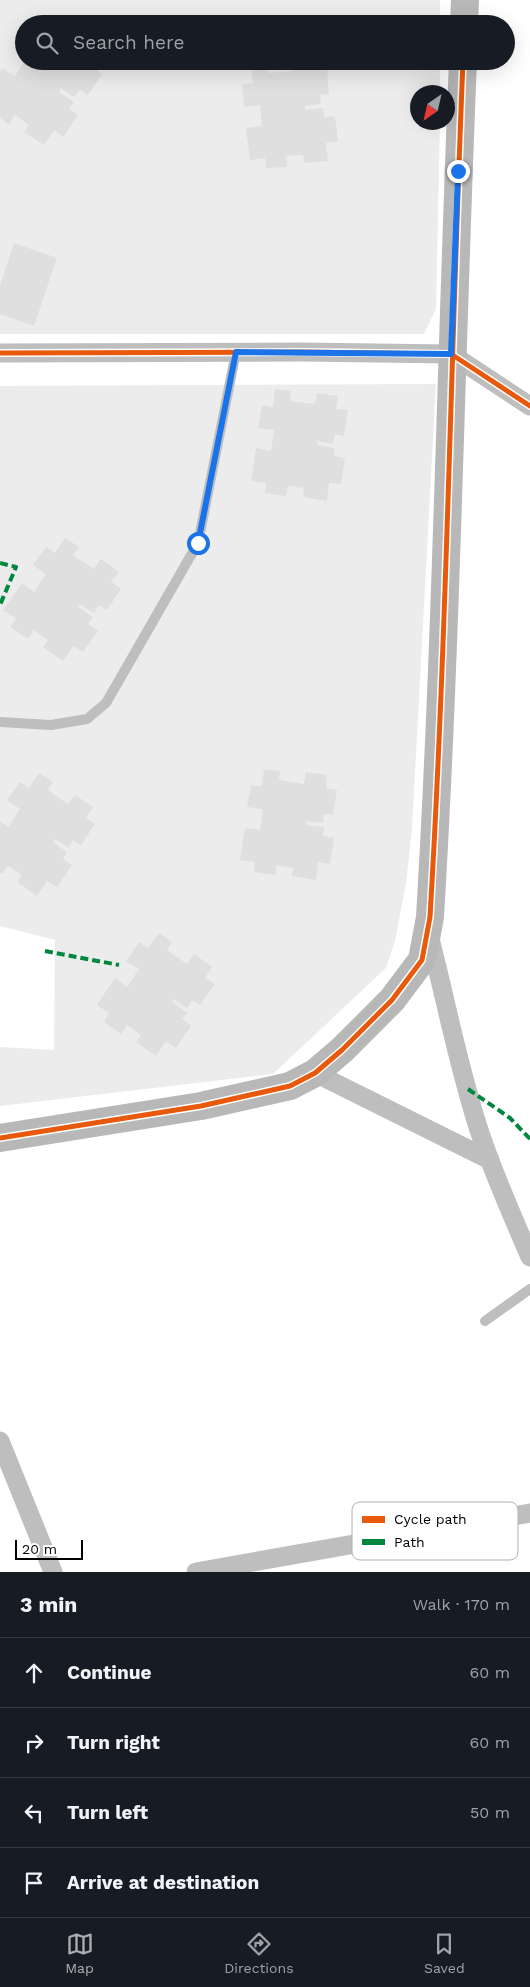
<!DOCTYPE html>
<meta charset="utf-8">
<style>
body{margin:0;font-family:"Work Sans",sans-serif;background:#242831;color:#f1f3f6}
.compass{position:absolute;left:410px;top:85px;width:45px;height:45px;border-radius:50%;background:#171b24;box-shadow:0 5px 20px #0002;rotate:214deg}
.scale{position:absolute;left:15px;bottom:12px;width:68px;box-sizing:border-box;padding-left:5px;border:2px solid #000;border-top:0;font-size:14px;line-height:18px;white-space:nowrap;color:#000;-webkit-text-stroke:4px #fff;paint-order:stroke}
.stop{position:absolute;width:15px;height:15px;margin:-11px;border:4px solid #1a73e8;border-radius:50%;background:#fff}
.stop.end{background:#1a73e8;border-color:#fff;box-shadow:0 1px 5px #0008}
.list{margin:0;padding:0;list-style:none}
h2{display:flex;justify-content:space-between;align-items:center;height:65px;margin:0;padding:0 20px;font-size:21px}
h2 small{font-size:16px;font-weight:400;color:#9ea1a6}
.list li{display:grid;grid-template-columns:32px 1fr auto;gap:15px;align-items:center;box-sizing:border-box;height:70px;padding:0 20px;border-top:1px solid #363941}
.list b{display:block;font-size:19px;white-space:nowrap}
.list em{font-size:16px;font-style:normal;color:#9ea1a6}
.icon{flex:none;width:28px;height:28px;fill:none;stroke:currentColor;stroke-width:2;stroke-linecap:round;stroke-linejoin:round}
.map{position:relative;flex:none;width:530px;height:1572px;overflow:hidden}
.search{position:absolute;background:#171b24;box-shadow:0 5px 20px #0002;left:15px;right:15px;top:15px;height:55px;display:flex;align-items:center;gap:12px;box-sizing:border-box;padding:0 18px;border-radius:28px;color:#9ea1a6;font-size:19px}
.sheet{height:345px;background:#171b24}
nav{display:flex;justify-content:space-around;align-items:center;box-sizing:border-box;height:70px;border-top:1px solid #363941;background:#171b24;font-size:14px;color:#9ea1a6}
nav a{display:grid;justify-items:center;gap:2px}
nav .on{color:#adaeaf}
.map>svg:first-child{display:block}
.green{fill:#ececec}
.building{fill:#dfdfdf}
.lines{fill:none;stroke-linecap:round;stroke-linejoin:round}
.lane{stroke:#bebebe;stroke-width:10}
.street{stroke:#bebebe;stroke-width:19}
.secondary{stroke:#b8b8b8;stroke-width:28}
.quiet{stroke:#00873e;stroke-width:4;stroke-dasharray:8 4;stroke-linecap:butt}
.cycleway-casing{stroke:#fff;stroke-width:8}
.cycleway{stroke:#e8590c;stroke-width:5}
.route{stroke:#1a73e8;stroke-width:6}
.key{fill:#fff;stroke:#b2b2b2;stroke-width:1}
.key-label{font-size:14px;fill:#000}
</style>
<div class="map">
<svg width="530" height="1572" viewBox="0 0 530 1572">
<rect width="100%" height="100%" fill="#fff"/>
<g class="green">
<polygon points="0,0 440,0 440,24 24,24 24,61 440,61 440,92 418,92 418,122 440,123 436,309 424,334 0,334"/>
<polygon points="436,384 412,829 406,883 395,941 386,968 273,1074 0,1106 0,1047 54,1050 55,940 0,926 0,386"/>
</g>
<g class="building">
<polygon points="24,36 24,57 14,50"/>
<polygon points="25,61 97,61 92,67 102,74 88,95 80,90 74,97 61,88 59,92 74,102 69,109 78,115 63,137 54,130 44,145 24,132 29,125 15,115 9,124 0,118 0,71 2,68 15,76"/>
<polygon points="292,61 314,61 315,70 327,69 329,94 320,95 321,104 305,106 305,110 323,108 324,117 335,116 338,142 326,143 328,161 304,163 303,155 286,156 287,167 266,168 265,158 250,160 246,128 262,126 260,105 244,107 242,84 253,83 251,65 267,63 268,73 293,71"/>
<polygon points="14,243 57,258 34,326 0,314 0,286"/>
<polygon points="275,389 291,391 290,401 315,404 317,393 338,396 336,409 348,410 344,436 335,434 333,444 318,441 317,445 335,448 334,456 345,458 341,484 329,483 327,501 303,497 304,488 288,486 286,496 265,493 266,483 251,481 256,448 271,451 274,430 258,428 262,405 273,407"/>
<polygon points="65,538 79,547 73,555 94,569 101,559 119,572 111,582 121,589 107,610 99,605 94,613 80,604 78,607 93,617 88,624 98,631 83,652 73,646 63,661 43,647 48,640 34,630 28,639 10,627 16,618 3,610 22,583 34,592 46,574 33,565 46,547 55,553"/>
<polygon points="264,769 280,771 279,780 304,784 306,772 327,775 326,788 337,790 333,815 324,814 323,823 307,821 306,825 324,827 323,836 334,838 330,864 318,862 316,880 292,876 293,868 277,865 275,875 254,872 255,862 240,860 245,828 260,830 263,809 247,807 251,785 262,786"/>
<polygon points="39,773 53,782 48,790 68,804 75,795 93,807 86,818 95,824 81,845 73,840 68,848 55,839 53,842 67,852 63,859 72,865 57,887 47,881 37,896 17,882 22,875 8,866 2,874 0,873 0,821 8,827 20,809 7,800 20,782 29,788"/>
<polygon points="159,933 172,942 167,950 187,964 194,954 212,967 205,978 215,984 200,1005 192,1000 187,1008 174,999 172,1002 187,1013 182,1019 191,1026 176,1048 166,1041 156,1056 136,1042 141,1035 127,1025 121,1034 104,1022 109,1013 97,1005 115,978 127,987 139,969 126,961 139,942 148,948"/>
</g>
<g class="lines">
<g class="lane">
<polyline points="0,722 51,725 87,719 106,703 198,543 236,352"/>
<polyline points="485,1321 530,1289"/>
</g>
<g class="street">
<polyline points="0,353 301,352 451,354 530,406"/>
<path d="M 429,935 C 446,1000 458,1066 479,1130 C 493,1173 512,1215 530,1257"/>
<polyline points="315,1073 490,1160"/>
<polyline points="0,1441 53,1572"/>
<polyline points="196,1572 530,1513"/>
</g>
<g class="secondary">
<polyline points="464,24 465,0"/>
<path d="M 0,1138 L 201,1106 L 290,1086 L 315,1073 L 342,1050 L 392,1000 L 422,960 L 430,917 C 447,632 451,347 463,61"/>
</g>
<g class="quiet">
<polyline points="0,563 16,567 0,605"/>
<polyline points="45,951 119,965"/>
<polyline points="468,1089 510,1118 530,1139"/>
</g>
<defs>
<g id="cycleway">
<polyline points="0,353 301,352 451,354 530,406"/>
<path d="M 0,1138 L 201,1106 L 290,1086 L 315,1073 L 342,1050 L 392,1000 L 422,960 L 430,917 C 447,632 451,347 463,61"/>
</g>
</defs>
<use href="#cycleway" class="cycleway-casing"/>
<use href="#cycleway" class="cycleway"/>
</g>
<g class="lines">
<polyline class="route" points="198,543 236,352 451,354 458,171"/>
</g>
<rect x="352" y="1502" width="166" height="58" rx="8" class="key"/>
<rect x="362" y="1516" width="23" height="7" fill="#e8590c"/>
<rect x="362" y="1539" width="23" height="6" fill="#00873e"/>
<g class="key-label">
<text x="394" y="1524">Cycle path</text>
<text x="394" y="1547">Path</text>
</g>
</svg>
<svg class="compass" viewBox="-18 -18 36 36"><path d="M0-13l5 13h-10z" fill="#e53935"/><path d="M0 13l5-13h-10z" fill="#9ea1a6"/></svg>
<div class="scale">20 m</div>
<div class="stop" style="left:198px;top:543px"></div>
<div class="stop end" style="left:458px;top:171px"></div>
<div class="search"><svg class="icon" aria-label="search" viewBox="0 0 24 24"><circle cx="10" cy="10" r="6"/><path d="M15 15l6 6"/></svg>Search here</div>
</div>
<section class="sheet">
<h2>3 min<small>Walk · 170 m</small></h2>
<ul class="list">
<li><svg class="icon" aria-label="ahead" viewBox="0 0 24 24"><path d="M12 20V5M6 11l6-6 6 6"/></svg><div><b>Continue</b></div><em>60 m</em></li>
<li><svg class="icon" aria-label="right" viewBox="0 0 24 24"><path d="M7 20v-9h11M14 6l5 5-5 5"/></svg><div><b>Turn right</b></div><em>60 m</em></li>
<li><svg class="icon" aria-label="left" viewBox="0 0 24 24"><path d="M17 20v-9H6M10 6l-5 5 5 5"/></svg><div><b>Turn left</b></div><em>50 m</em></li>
<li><svg class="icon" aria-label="arrive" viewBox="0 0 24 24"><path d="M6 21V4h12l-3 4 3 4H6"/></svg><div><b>Arrive at destination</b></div></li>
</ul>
</section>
<nav>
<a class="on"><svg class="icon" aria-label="map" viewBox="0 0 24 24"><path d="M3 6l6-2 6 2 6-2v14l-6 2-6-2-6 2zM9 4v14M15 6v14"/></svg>Map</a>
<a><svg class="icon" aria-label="directions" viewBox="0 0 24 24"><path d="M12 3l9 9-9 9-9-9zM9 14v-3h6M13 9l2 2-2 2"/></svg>Directions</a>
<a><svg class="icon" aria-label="saved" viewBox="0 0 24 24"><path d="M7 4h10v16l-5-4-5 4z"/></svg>Saved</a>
</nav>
